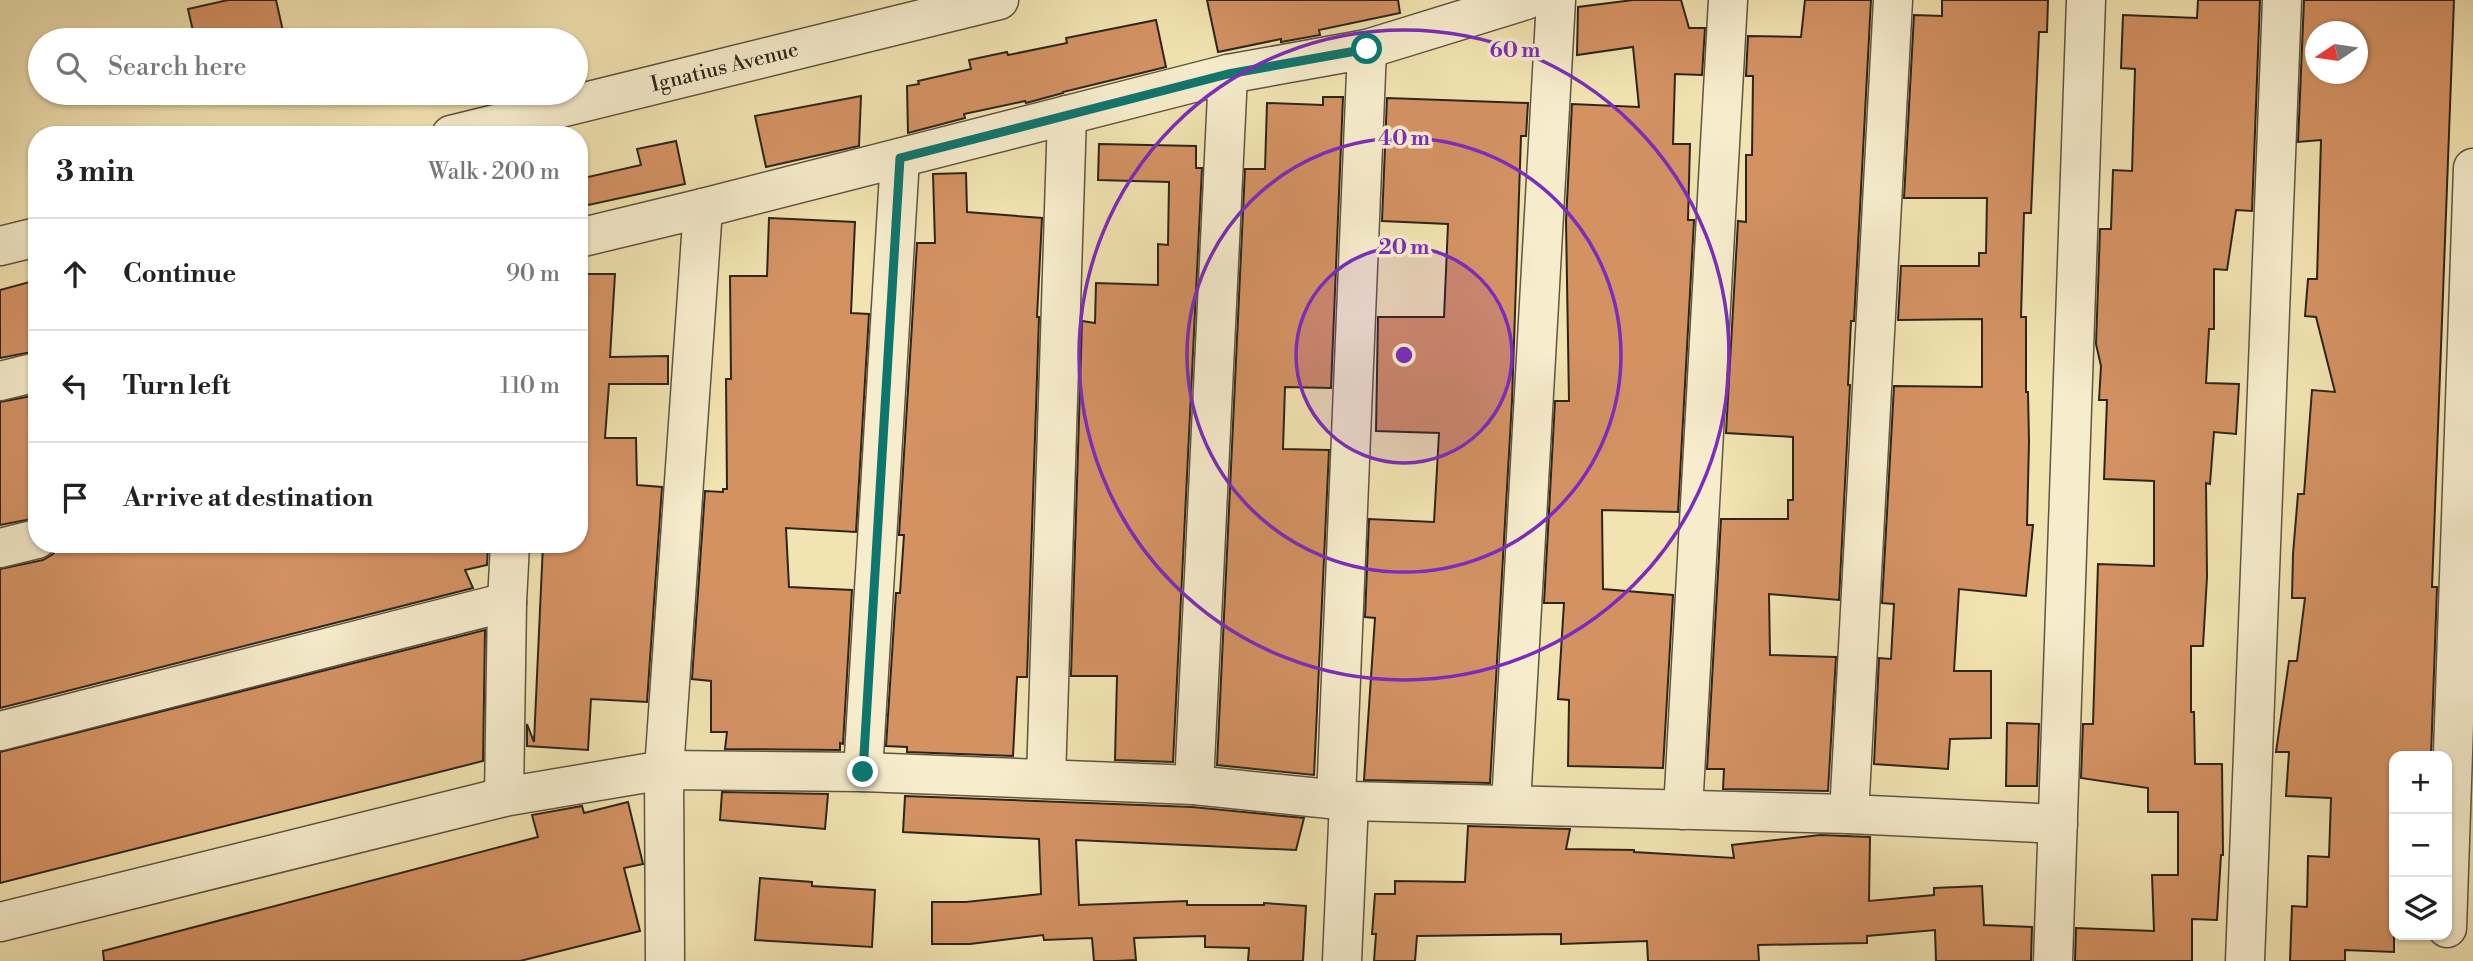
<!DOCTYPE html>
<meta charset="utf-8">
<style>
body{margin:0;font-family:"Libre Bodoni",serif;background:#f6f6f6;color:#222}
.controls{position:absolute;right:21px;bottom:21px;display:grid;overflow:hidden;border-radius:14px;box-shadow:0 2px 5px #0004}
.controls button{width:63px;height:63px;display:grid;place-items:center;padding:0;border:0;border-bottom:2px solid #e0e0e0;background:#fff;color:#222;font:35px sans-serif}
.compass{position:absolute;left:2305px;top:21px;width:63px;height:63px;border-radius:50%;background:#fff;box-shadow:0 2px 5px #0004;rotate:257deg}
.stop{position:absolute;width:21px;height:21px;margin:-16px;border:5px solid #0f766e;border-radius:50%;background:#fff}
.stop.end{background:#0f766e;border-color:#fff;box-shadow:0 2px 7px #0008}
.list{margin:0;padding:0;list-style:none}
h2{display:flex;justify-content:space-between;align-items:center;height:91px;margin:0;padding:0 28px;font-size:30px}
h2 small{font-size:23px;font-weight:400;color:#767676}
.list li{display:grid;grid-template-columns:46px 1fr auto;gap:21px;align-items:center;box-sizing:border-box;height:112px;padding:0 28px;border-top:2px solid #e0e0e0}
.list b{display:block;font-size:26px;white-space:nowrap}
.list em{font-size:23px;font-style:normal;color:#767676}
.icon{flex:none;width:38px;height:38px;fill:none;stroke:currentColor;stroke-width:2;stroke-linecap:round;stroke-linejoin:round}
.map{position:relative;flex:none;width:2473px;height:961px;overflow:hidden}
.search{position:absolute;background:#fff;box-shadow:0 2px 5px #0004;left:28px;top:28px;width:560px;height:77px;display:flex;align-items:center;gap:18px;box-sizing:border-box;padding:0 24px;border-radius:38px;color:#767676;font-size:26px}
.panel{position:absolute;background:#fff;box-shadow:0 2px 5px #0004;left:28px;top:126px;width:560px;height:427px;border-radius:28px}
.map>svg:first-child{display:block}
.building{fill:#d49263;stroke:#2c251c;stroke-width:2;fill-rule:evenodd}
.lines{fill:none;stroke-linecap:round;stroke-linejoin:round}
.minor-casing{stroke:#5e5542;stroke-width:41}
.tertiary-casing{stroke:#5e5542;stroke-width:41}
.minor{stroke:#f7edcd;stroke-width:38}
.tertiary{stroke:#f7edcd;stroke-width:38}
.route{stroke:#0f766e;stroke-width:9}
.ring{fill:none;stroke:#7b2cbf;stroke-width:3.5}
.labels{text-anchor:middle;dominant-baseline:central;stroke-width:7;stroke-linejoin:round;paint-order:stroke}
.street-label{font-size:21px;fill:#2c251c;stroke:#f7edcd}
.centre{fill:#7b2cbf;stroke:#f7edcd;stroke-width:3.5}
.ring-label{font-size:21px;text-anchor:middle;font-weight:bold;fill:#7b2cbf;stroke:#f7edcd;stroke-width:7;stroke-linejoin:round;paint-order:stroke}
</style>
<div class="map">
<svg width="2473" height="961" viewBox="0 0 2473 961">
<rect width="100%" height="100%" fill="#f2e4b2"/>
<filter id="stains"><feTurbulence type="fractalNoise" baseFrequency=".00286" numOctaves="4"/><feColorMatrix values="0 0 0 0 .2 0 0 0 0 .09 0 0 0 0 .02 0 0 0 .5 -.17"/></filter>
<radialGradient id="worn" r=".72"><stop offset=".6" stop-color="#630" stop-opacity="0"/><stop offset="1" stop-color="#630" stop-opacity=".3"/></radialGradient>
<g class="building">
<polygon points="228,0 276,0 285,40 195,40 188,9"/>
<polygon points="1207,0 1398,0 1400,13 1319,30 1320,35 1281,42 1281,39 1218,52"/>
<polygon points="1633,0 1681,0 1689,28 1705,28 1702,75 1675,74 1673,144 1690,144 1688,220 1694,220 1678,512 1602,510 1603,589 1673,595 1663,768 1568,766 1569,700 1558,699 1564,603 1544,603 1555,401 1569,401 1566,221 1572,104 1639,107 1633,47 1577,55 1578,7"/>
<polygon points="1805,0 1871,0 1854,321 1851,321 1848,385 1850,385 1839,600 1769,594 1770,655 1836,657 1828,791 1723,789 1724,769 1707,769 1721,519 1788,519 1788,500 1793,500 1793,437 1726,433 1738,221 1746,222 1746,155 1752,155 1753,76 1746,76 1748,36 1801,37"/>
<polygon points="1942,0 2048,0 2047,32 2039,32 2031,213 2024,213 2021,317 2026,317 2026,392 2028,392 2029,442 2027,525 2033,525 2026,596 1959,589 1954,671 1991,671 1991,738 1950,739 1948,769 1874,764 1879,658 1891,659 1894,604 1882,603 1894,386 1982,387 1982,319 1898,320 1901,266 1979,266 1979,253 1986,253 1987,198 1904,198 1914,15 1942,16"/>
<polygon points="2198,0 2260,0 2252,211 2236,210 2227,270 2214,269 2214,329 2209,329 2206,383 2239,384 2236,434 2214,432 2210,484 2206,483 2207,577 2203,646 2191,646 2191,712 2194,712 2195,764 2222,764 2223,855 2221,855 2217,920 2192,919 2192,961 2075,961 2076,928 2154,931 2152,875 2178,875 2178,812 2148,812 2148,788 2081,778 2083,724 2093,724 2098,564 2154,566 2154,481 2104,479 2107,400 2099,400 2101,366 2096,344 2100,229 2111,229 2113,170 2132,171 2135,69 2121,68 2123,15 2197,18"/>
<path d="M 2304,0 L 2454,0 L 2432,587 L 2437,587 L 2431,756 L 2394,756 L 2394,952 L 2345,950 L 2345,961 L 2290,961 L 2292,906 L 2307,907 L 2308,856 L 2329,857 L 2331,798 L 2286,796 L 2289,752 L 2276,752 L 2289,661 L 2297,661 L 2305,598 L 2292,598 L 2293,554 L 2298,494 L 2304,494 L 2312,390 L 2335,392 L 2316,317 L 2305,316 L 2308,279 L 2317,279 L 2321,140 L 2298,142 ZM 2315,32 L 2357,32 L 2357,74 L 2315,74 Z"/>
<polygon points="1156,20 1166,67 1063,92 1063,93 1026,103 1025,101 964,114 965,118 908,133 907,86 919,84 918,81 971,69 969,60 1007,52 1008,55 1067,43 1066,38"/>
<polygon points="861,96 859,146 766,167 755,116"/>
<polygon points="1323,97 1343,97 1331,388 1285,387 1283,449 1329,450 1314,775 1217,765 1245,169 1265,169 1267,103 1323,105"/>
<polygon points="1387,98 1528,103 1526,136 1521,136 1512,401 1490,783 1364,780 1375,618 1365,617 1369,519 1434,522 1439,433 1376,431 1378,317 1444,317 1448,224 1382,221"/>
<polygon points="676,141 685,184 579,207 579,179 641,165 637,149"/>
<polygon points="1099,144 1196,146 1196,168 1202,168 1173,762 1115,760 1117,676 1071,676 1082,321 1095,323 1096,283 1158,285 1158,244 1168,245 1169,182 1098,180"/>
<polygon points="966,173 967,212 1042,218 1037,317 1039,317 1027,677 1017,677 1013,756 907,752 907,747 886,746 896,593 900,593 904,535 899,535 917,243 935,243 933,174"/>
<polygon points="769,218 855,222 851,313 869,314 856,532 786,528 789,587 852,590 843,744 840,743 840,750 725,749 727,732 711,732 711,681 692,679 705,491 723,492 723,489 727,489 726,379 731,379 730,276 767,276"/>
<polygon points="579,274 615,274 610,357 668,356 668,384 609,384 605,438 636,438 637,485 662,487 647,702 591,699 588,750 527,746 527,724 534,742 543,544 579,544"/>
<polygon points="37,280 37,351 0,358 0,290"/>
<polygon points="37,395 37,518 0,525 0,402"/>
<polygon points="58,544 488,544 487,565 465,570 473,588 0,708 0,569 43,560 53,554"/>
<polygon points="485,630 483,761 0,883 0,752"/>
<polygon points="2007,723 2039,724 2037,786 2006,786"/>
<polygon points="722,792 828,794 825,829 720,820"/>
<polygon points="905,796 1192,807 1304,818 1296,850 1076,840 1079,905 1187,901 1187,905 1264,905 1264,903 1306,906 1303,961 1248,961 1249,948 1205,947 1205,936 1134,938 1136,960 1116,961 1094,961 1092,938 1044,940 1043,935 970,944 932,944 932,902 966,902 1041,894 1039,839 903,832"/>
<polygon points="628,802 643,864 624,868 640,931 520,961 104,961 103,951 538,837 532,815 582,806 584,813"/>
<polygon points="1468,826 1570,829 1566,849 1634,850 1634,852 1734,858 1732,845 1820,835 1870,837 1869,901 1934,895 1934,888 1982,886 1984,925 2032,927 2031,961 1936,961 1935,930 1867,936 1867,943 1758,945 1759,961 1648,961 1647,941 1561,944 1561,934 1417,936 1415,961 1374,961 1376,934 1372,934 1375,894 1395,894 1395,881 1465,882"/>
<polygon points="760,878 812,882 812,886 875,890 872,947 755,940"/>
</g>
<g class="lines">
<defs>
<g id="minor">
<polyline points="579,238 703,208 1228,74 1367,49 1526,0"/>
<polyline points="0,381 37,372"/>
<polyline points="0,548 37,539"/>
<polyline points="0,731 507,602"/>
<polyline points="863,772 900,158"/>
<polyline points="1046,779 1067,115"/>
<polyline points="1194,785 1228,74"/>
<polyline points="504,797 507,602 510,544"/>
<polyline points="1336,799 1367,49"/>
<polyline points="1511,804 1556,0"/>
<polyline points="1683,810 1728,0"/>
<polyline points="1849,814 1893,0"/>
<polyline points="0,922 504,797 664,770 863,772 1194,785 1349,801 1849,814 2058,824"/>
<polyline points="2447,928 2473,168"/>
<polyline points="665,961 664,770 703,208"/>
<polyline points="1342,961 1349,801"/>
<polyline points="2053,961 2086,0"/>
<polyline points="2245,961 2282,0"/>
</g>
<g id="tertiary">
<path id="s1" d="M 451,135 L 999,0"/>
<polyline points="0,246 37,237"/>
</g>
</defs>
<use href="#minor" class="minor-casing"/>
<use href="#tertiary" class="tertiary-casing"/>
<use href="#minor" class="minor"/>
<use href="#tertiary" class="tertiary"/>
</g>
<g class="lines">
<polyline class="route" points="863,772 900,158 1228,74 1367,49"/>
</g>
<circle cx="1404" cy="355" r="108" fill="#7b2cbf" fill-opacity=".12"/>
<g class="ring">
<circle cx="1404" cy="355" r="108"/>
<circle cx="1404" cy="355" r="217"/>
<circle cx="1404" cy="355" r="325"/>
</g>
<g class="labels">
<g class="street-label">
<text stroke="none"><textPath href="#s1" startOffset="282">Ignatius Avenue</textPath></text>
</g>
</g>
<circle cx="1404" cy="355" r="10" class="centre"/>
<g class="ring-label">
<text x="1515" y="57">60 m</text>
<text x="1404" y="145">40 m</text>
<text x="1404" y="254">20 m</text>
</g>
<rect width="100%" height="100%" filter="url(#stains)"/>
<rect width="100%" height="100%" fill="url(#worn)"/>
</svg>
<div class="controls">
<button>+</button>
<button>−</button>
<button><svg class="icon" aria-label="layers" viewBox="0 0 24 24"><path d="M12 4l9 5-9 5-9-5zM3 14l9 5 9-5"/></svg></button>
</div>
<svg class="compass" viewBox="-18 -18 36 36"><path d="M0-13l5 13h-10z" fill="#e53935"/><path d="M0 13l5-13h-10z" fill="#767676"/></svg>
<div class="stop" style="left:1367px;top:49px"></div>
<div class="stop end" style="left:863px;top:772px"></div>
<div class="search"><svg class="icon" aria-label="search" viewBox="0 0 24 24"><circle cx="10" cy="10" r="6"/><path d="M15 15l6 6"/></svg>Search here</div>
<section class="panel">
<h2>3 min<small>Walk · 200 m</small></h2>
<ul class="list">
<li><svg class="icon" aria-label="ahead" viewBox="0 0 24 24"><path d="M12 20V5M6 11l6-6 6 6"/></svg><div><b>Continue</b></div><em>90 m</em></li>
<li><svg class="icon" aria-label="left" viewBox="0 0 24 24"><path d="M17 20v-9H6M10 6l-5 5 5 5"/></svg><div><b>Turn left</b></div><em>110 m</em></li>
<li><svg class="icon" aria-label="arrive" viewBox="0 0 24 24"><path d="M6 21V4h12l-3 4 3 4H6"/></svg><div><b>Arrive at destination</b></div></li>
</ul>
</section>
</div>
